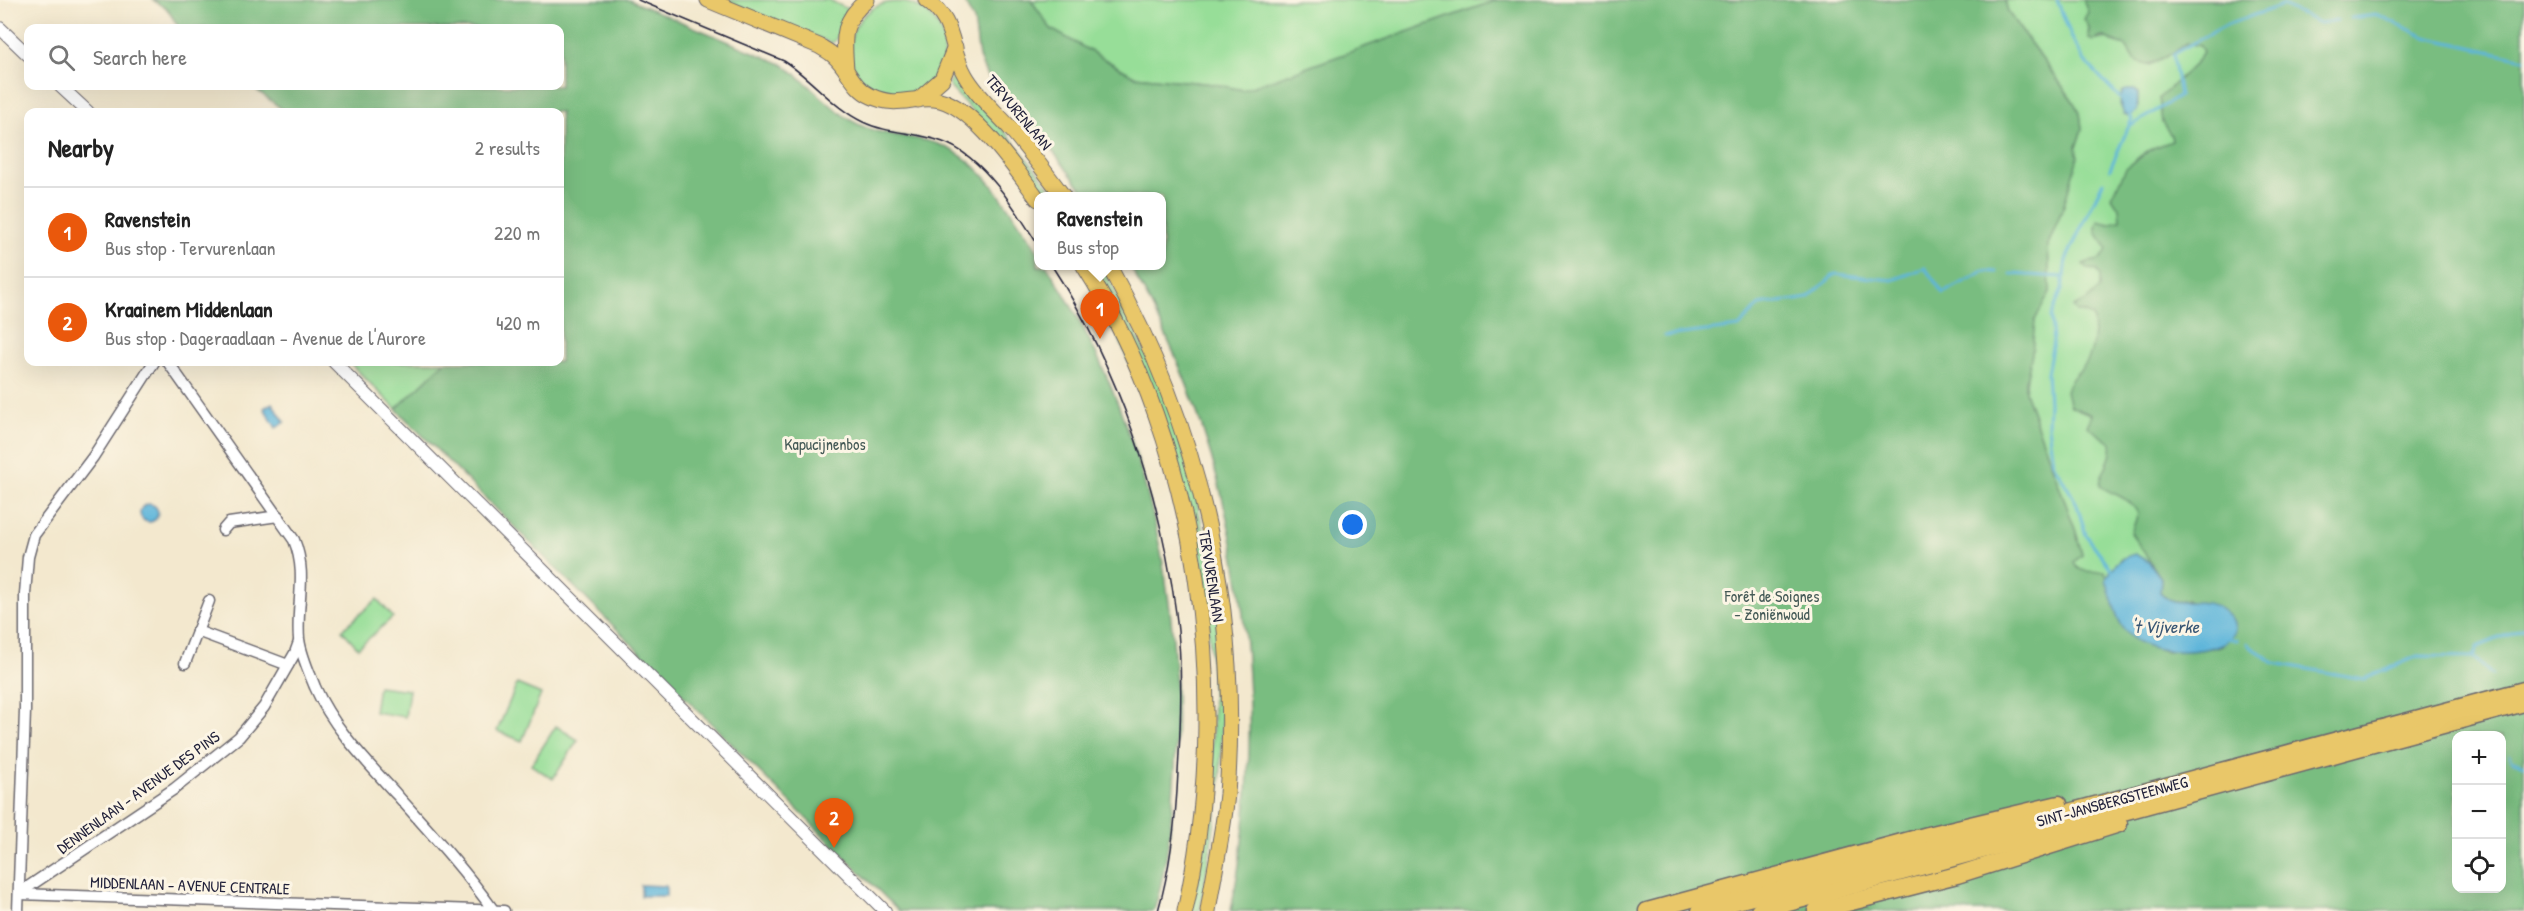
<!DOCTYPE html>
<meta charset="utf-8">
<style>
body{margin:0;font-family:"Patrick Hand",sans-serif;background:#f6f6f6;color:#222}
.controls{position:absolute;right:18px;bottom:18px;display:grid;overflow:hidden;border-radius:12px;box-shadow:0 6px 24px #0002}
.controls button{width:54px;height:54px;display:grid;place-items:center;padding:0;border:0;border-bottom:2px solid #e0e0e0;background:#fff;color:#222;font:30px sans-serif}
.you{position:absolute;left:1353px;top:525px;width:21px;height:21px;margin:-15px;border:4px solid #fff;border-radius:50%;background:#1a73e8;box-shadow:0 0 0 9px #1a73e833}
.badge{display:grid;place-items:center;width:39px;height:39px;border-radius:50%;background:#ea580c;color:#fff;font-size:20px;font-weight:700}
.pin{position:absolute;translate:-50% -50px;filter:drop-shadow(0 2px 3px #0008)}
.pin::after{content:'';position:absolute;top:32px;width:21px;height:18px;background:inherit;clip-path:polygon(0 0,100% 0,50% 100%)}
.popup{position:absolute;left:1034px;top:192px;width:132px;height:78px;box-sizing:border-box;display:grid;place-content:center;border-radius:12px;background:#fff;filter:drop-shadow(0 2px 4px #0005);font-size:20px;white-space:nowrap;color:#767676}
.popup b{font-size:22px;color:#222}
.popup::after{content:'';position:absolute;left:50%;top:100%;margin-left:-12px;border:12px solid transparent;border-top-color:#fff}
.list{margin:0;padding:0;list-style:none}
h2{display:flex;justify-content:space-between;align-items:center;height:78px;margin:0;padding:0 24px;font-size:26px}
h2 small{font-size:20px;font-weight:400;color:#767676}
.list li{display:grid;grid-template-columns:39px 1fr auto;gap:18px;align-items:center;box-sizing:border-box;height:90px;padding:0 24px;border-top:2px solid #e0e0e0}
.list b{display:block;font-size:22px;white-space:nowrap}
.list p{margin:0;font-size:20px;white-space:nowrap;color:#767676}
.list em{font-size:20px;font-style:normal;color:#767676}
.icon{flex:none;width:33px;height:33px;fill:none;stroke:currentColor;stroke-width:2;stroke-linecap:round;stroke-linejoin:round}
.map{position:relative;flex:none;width:2524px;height:911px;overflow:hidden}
.search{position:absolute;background:#fff;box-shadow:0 6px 24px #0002;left:24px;top:24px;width:540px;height:66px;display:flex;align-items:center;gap:15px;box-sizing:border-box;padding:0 21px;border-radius:12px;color:#767676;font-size:22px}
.panel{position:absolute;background:#fff;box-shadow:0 6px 24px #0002;left:24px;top:108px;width:540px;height:258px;border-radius:12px}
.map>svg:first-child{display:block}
.green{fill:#97de98;stroke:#5c806a;stroke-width:1.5;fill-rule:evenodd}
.forest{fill:#79bd80;stroke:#4e705e;stroke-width:1.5;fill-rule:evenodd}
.water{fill:#5db5da;stroke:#406c8a;stroke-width:1.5}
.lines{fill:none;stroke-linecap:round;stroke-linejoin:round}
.stream{stroke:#5db5da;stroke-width:3}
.minor-casing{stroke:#6b676e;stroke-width:13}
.tertiary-casing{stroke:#6b676e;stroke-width:14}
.primary-casing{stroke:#6b676e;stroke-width:17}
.trunk-casing{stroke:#6b676e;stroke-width:19}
.minor{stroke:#fff;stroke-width:10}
.tertiary{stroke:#fff;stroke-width:12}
.primary{stroke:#e9c769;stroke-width:15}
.trunk{stroke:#e9c769;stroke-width:16}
.tram{stroke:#22223b;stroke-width:1.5}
.labels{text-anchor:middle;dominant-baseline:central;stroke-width:6;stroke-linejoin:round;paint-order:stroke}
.street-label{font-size:16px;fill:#22223b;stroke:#fcf5e5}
.park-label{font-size:16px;fill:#455a57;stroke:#fcf5e5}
.water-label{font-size:18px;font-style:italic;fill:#375573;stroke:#fcf5e5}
</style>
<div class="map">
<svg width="2524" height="911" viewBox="0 0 2524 911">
<rect width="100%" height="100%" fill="#fcf5e5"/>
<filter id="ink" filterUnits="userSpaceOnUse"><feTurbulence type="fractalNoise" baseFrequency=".0167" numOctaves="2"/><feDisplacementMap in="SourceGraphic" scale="12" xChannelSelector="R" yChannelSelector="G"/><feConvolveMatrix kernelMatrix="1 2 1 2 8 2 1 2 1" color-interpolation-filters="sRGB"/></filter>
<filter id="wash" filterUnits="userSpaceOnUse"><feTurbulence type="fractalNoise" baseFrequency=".008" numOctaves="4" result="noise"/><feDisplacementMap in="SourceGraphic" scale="24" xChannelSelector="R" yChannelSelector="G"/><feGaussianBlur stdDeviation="1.35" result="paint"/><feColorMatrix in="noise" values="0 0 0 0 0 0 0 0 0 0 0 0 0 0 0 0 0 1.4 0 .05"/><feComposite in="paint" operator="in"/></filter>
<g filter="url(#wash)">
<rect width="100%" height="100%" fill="#f3e8ce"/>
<g class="green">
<polygon points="723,0 829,0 848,9 835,41 831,43"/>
<polygon points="1031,0 1497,0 1243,90 1213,84 1134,76 1051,29"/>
<path d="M 2005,0 L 2083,0 L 2088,12 L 2085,20 L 2089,27 L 2088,34 L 2098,40 L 2108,38 L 2115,43 L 2124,45 L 2150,65 L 2187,43 L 2200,46 L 2203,52 L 2195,64 L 2160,98 L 2162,122 L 2171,135 L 2172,141 C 2166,145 2160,145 2154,148 C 2136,155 2125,170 2117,187 L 2243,592 L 2122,558 L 2111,570 L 2106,580 L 2076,568 L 2074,562 L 2082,555 L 2076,532 L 2025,392 L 2035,320 L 2050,292 L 2048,245 L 2064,205 L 2076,147 L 2082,129 L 2080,113 L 2071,98 L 2017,25 L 2008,12 ZM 2134,90 L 2138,92 L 2138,107 L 2130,116 L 2124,114 L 2120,99 L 2123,91 Z"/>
<circle cx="897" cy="49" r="47"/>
<polygon points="951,78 956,79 1008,135 1057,196 1043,196 979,118 949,86"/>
<path d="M 1090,266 L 1102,266 L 1106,273 L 1164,392 L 1194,485 L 1218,609 L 1223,690 L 1220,789 L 1200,911 L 1191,911 C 1196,882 1203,854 1206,825 C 1219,724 1213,623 1193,523 Z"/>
<polygon points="349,362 445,362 396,409"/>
<polygon points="377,599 393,617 358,648 342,630"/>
<polygon points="517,684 541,694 522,741 497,731"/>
<polygon points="378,686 409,690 405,717 374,712"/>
<polygon points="556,726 578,740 553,779 531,765"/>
</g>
<g class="forest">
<path d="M 153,0 L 629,0 L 782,64 C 810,82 831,112 862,126 C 888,138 918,135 943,146 C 984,162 1008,209 1033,243 L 1038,252 L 1038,266 L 1047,266 C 1143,413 1185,593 1175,768 C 1172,816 1168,864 1154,911 L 899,911 L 396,409 L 445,362 L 560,362 L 560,112 L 286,112 L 251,86 L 560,86 L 560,28 L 179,28 L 168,10 Z"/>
<path d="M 963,0 L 1031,0 L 1051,29 L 1134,76 L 1213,84 L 1243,90 L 1497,0 L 2005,0 L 2008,12 L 2017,25 L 2071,98 L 2080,113 L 2082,129 L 2076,147 L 2078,157 L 2064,205 L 2048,245 L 2050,292 L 2035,320 L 2032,354 L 2025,384 L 2025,392 L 2076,532 L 2082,555 L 2074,562 C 2079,575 2094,571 2105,571 L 2120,623 L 2128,634 L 2166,652 L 2212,648 L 2222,645 L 2187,600 C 2176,604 2168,601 2160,593 L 2161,578 L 2131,533 L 2138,514 C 2130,496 2114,496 2100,486 C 2100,471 2114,460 2111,443 L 2087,426 L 2092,415 L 2070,406 L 2066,391 C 2071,374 2082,372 2088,360 C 2094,347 2095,329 2092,316 L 2083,312 L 2077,312 L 2073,307 L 2086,301 L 2100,288 L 2100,276 L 2096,270 L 2087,269 L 2083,264 C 2095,258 2099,266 2107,249 C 2103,239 2091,234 2098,221 L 2109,224 L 2120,220 L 2119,208 L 2112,197 L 2126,168 L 2153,148 L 2172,141 L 2171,135 L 2162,123 L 2159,98 L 2195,64 L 2203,52 L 2200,46 L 2187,43 C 2174,51 2150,73 2135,60 C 2129,55 2130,49 2124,45 C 2116,45 2110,36 2102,37 C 2099,38 2097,40 2094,41 L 2089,39 L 2089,27 L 2084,19 L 2088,12 L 2083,0 L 2524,0 L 2524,911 L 1231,911 C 1274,694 1241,458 1130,266 L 1162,266 L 1162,196 L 1087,196 L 1038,132 L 986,74 L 979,57 L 974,20 ZM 2456,736 L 2502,736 L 2502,888 L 2456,888 Z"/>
</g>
<g class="water">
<polygon points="2126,90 2135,90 2138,94 2137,111 2130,116 2124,114 2120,104 2122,93"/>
<polygon points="272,403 285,422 276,428 264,408"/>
<circle cx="149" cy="513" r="9"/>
<path d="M 2135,554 L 2149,562 L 2161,578 L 2160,593 C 2177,612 2203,591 2226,613 C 2267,650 2155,667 2126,632 C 2115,618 2112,597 2106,580 C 2113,565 2119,558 2135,554 Z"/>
<polygon points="641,885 666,886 666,896 641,896"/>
</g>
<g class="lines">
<g class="stream">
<polyline points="2057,0 2071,36 2084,60 2122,100"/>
<polyline points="2351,18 2378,15 2425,37 2524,59"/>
<polyline points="2129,127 2180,96 2173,54 2228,24 2283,5 2319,23 2337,21"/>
<polyline points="2110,169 2132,119 2129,114"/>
<polyline points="2103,182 2066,260 2062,289 2051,317 2053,342 2047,373 2049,403 2048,426 2053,463 2076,502 2086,535 2113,571"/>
<polyline points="2011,274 2064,277"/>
<polyline points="1789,301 1808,298 1835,274 1892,280 1925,268 1943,293 1984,271 1997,272"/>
<polyline points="1665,336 1739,327 1759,305 1786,301"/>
<polyline points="2227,638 2237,640"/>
<polyline points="2247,643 2274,663 2364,679 2418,656 2473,657 2492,675"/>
<polyline points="2473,657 2477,647 2524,628"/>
<polyline points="2510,755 2512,760 2524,765"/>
</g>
</g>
</g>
<g filter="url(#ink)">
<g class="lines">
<defs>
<g id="minor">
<path d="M 168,362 L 294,540 C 308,574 296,604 299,639 C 301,655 309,672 315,687 C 333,728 367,762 397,795 C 431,833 464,869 494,911"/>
<polyline points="223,530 229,523 278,516"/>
<polyline points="197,631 288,665"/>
<polyline points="185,663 209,601"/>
<polyline points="19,893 174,789 239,737 264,707 295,653 299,642"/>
<polyline points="19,894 504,911"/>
<polyline points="18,911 25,711 25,594 28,557 34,535 93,457 154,362"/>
</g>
<g id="tertiary">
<polyline points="0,28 28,55"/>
<polyline points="60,86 88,112"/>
<polyline points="334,362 885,911"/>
</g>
<g id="primary">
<path d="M 708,0 L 819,46 C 824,49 830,52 834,56 C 848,68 853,88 871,96 C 896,108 910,97 934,99 C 971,102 1017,171 1038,199"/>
<path d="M 926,0 C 956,21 949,47 965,75 C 976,95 995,111 1010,128 C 1029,150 1046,173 1063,196"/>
<path d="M 846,70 C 844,39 840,22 867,0"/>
<polyline points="918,100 942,79 955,47"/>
<path d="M 1084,266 C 1201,449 1232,701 1185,911"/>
<path d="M 1109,266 C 1200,430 1241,606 1227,794 C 1223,834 1214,872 1208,911"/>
</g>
<g id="trunk">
<polyline points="1647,911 1928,835 2059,804"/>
<polyline points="1700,911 2524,690"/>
<polyline points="1759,911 2524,703"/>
<polyline points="1816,911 1957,875 2119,824"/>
</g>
</defs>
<use href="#minor" class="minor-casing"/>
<use href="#tertiary" class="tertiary-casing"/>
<use href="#primary" class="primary-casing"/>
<use href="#trunk" class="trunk-casing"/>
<use href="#minor" class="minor"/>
<use href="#tertiary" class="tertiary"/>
<use href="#primary" class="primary"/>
<use href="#trunk" class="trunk"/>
<g class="tram">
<path d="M 638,0 L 784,61 C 812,79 833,108 863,122 C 888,134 918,132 943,142 C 983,156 1017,211 1038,245"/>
<path d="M 1052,266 C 1119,369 1160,492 1176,613 C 1183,666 1181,720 1178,772 C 1176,819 1171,866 1158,911"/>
</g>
</g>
</g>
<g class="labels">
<g class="street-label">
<text transform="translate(1019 112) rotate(50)">TERVURENLAAN</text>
<text transform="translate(1212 576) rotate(81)">TERVURENLAAN</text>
<text transform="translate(138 792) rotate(-36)">DENNENLAAN - AVENUE DES PINS</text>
<text transform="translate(2112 801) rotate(-15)">SINT-JANSBERGSTEENWEG</text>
<text transform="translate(190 885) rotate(2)">MIDDENLAAN - AVENUE CENTRALE</text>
</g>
<g class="park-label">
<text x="825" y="444">Kapucijnenbos</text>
<text x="1772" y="596">Forêt de Soignes<tspan x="1772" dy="18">- Zoniënwoud</tspan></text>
</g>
<g class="water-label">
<text x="2165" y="626">'t Vijverke</text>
</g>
</g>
</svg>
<div class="controls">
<button>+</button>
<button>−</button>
<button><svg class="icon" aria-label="locate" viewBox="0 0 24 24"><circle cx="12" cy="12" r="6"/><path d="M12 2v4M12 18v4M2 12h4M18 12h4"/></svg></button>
</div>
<div class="you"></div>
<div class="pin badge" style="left:1100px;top:339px">1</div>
<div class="popup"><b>Ravenstein</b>Bus stop</div>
<div class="pin badge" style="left:834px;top:848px">2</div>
<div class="search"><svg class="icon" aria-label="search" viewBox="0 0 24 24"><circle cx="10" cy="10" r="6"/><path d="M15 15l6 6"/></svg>Search here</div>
<section class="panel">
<h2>Nearby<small>2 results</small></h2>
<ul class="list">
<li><span class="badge">1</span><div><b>Ravenstein</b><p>Bus stop · Tervurenlaan</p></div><em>220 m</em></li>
<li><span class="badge">2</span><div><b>Kraainem Middenlaan</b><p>Bus stop · Dageraadlaan - Avenue de l'Aurore</p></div><em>420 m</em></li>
</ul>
</section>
</div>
